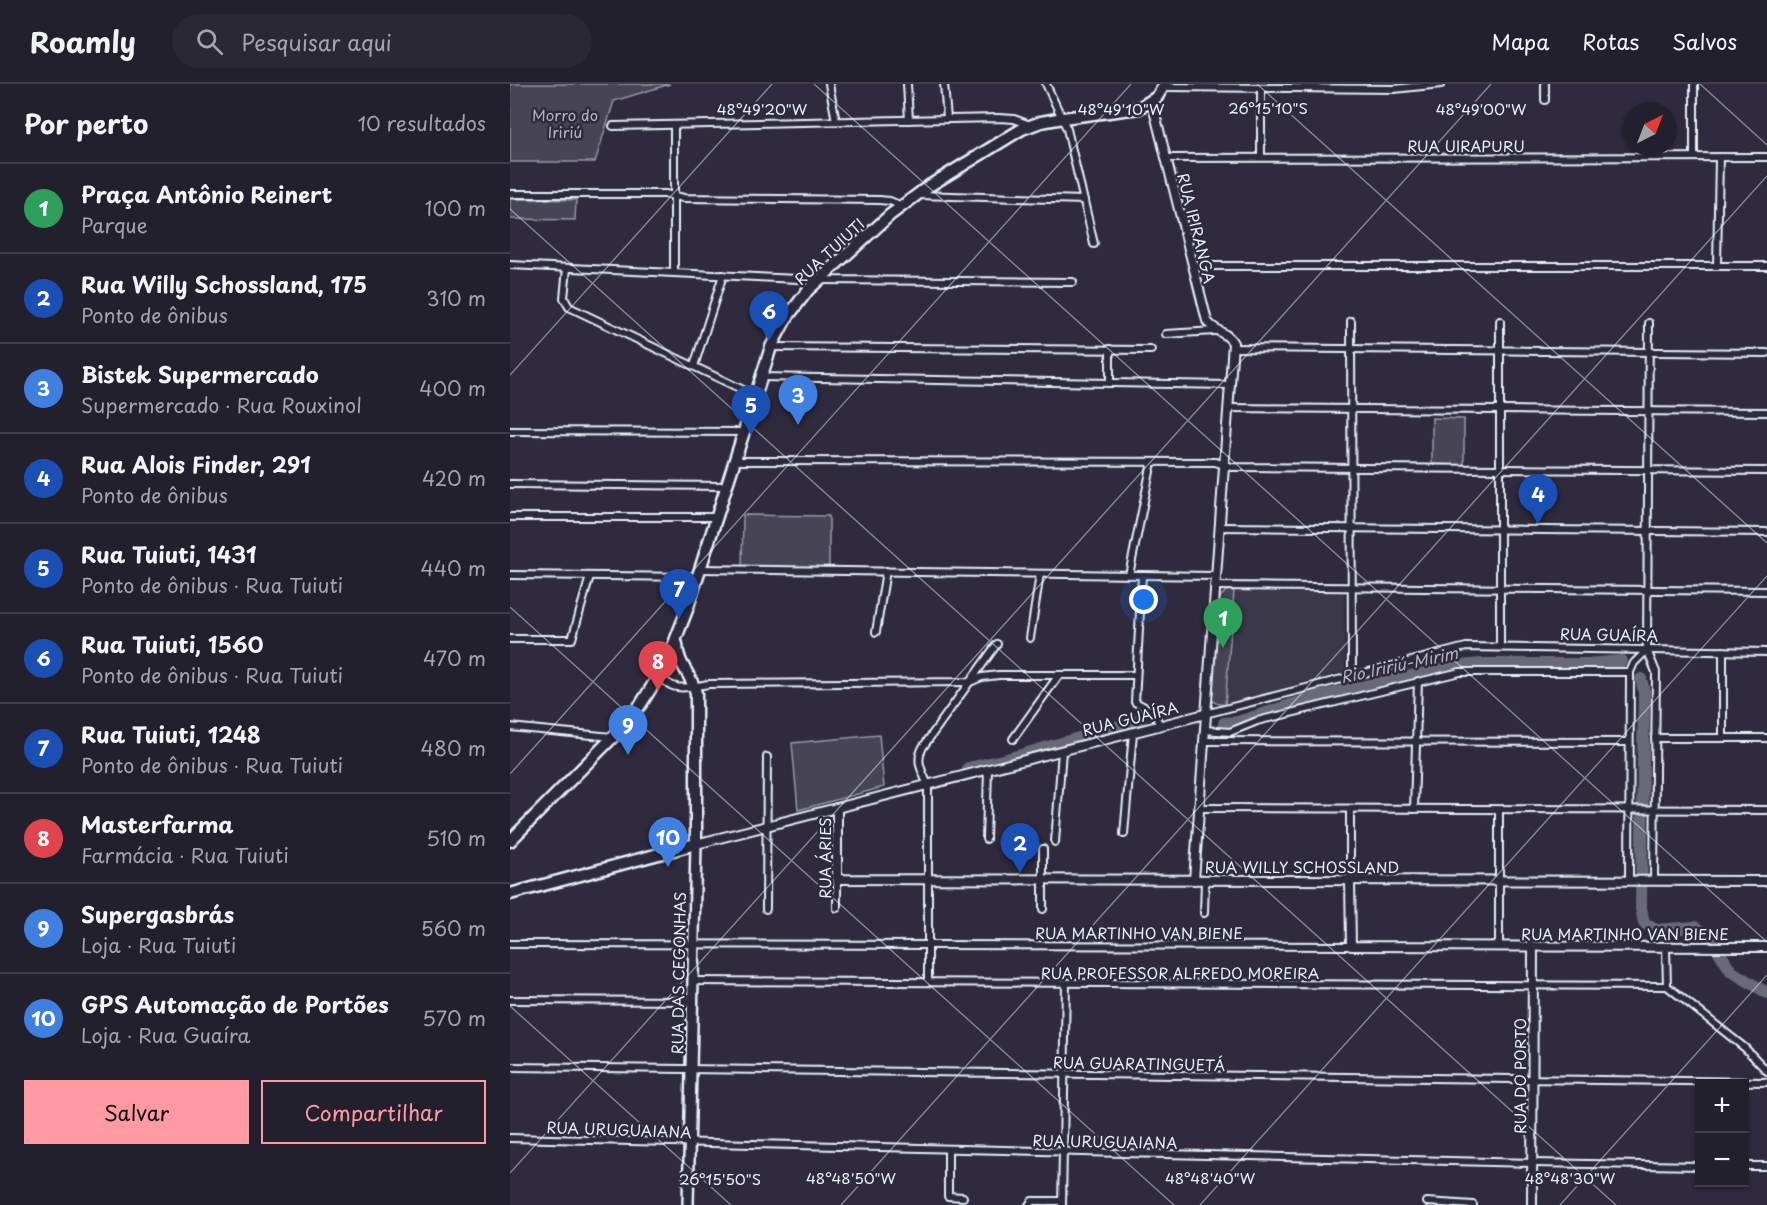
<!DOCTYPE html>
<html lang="pt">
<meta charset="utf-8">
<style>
body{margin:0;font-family:"Playpen Sans",sans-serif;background:#2b2836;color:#f1f3f6}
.controls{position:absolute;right:18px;bottom:18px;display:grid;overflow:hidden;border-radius:0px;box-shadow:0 2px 4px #0004}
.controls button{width:54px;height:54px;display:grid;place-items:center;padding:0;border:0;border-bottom:2px solid #403e4a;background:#23202e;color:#f1f3f6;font:30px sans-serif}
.compass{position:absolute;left:1113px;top:18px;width:54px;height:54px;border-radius:50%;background:#23202e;box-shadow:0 2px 4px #0004;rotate:42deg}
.you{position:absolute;left:634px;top:516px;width:21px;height:21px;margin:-15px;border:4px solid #fff;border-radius:50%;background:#1a73e8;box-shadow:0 0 0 9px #1a73e833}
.badge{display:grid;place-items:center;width:39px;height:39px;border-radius:50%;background:#ff9aa2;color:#fff;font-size:20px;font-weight:700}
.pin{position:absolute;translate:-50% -50px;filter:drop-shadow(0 2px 3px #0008)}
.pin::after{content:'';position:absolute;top:32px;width:21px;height:18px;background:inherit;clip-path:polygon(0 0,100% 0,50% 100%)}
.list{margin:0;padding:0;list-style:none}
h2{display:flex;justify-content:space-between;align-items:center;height:78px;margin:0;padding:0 24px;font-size:26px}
h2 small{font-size:20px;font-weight:400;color:#a3a3aa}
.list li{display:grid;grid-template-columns:39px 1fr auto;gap:18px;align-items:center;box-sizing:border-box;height:90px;padding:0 24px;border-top:2px solid #403e4a}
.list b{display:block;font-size:22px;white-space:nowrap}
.list p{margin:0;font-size:20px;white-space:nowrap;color:#a3a3aa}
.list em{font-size:20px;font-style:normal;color:#a3a3aa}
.actions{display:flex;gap:12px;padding:18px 24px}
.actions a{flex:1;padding:14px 0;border:2px solid #ff9aa2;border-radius:0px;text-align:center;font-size:21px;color:#ff9aa2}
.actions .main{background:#ff9aa2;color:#111}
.icon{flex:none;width:33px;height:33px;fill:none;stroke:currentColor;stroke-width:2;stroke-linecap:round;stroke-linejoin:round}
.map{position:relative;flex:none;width:1257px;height:1121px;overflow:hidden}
header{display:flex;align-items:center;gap:36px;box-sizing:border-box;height:84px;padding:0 30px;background:#23202e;border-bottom:2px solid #403e4a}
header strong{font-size:28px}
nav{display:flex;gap:33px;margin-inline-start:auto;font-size:21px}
.search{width:420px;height:54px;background:#2b2836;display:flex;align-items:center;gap:15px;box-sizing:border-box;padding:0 21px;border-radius:33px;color:#a3a3aa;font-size:22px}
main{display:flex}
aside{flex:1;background:#23202e}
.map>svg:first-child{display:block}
.built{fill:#3b3749}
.green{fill:#464455;stroke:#979aa6;stroke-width:1.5}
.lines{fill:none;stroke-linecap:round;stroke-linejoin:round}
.river{stroke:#696978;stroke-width:12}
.minor-casing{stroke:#e8f1f8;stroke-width:10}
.tertiary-casing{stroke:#e8f1f8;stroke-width:12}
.secondary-casing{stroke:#e8f1f8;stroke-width:14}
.primary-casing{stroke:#e8f1f8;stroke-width:15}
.minor{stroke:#2f2a3d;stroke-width:6}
.tertiary{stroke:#2f2a3d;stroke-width:8}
.secondary{stroke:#2f2a3d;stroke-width:9}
.primary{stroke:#2f2a3d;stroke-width:10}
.ticks{fill:none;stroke:#e8f1f8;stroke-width:1.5;stroke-opacity:0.45}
.labels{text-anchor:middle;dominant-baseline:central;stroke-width:5;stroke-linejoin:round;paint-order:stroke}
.park-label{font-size:15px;fill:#afb4bf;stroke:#2f2a3d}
.street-label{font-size:15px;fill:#e8f1f8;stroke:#2f2a3d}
.water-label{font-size:16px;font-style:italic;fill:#afb4be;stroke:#2f2a3d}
.ticks-label{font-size:15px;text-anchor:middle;fill:#e8f1f8;stroke:#2f2a3d;stroke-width:5;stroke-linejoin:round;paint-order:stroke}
</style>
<header>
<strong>Roamly</strong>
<div class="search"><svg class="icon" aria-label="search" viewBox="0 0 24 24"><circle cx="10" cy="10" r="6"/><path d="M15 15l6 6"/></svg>Pesquisar aqui</div>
<nav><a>Mapa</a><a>Rotas</a><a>Salvos</a></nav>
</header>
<main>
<aside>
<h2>Por perto<small>10 resultados</small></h2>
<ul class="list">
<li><span class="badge" style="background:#2e9e5b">1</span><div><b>Praça Antônio Reinert</b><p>Parque</p></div><em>100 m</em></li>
<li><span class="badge" style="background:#1a4fb4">2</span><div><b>Rua Willy Schossland, 175</b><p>Ponto de ônibus</p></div><em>310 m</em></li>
<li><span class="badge" style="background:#3f7fe0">3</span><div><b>Bistek Supermercado</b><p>Supermercado · Rua Rouxinol</p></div><em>400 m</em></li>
<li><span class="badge" style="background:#1a4fb4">4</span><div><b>Rua Alois Finder, 291</b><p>Ponto de ônibus</p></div><em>420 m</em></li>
<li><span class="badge" style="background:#1a4fb4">5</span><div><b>Rua Tuiuti, 1431</b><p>Ponto de ônibus · Rua Tuiuti</p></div><em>440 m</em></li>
<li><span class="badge" style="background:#1a4fb4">6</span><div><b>Rua Tuiuti, 1560</b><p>Ponto de ônibus · Rua Tuiuti</p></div><em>470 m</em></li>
<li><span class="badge" style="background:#1a4fb4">7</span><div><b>Rua Tuiuti, 1248</b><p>Ponto de ônibus · Rua Tuiuti</p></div><em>480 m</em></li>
<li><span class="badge" style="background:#e0444e">8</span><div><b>Masterfarma</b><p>Farmácia · Rua Tuiuti</p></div><em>510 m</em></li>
<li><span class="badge" style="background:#3f7fe0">9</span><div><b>Supergasbrás</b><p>Loja · Rua Tuiuti</p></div><em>560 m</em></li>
<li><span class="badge" style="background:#3f7fe0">10</span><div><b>GPS Automação de Portões</b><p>Loja · Rua Guaíra</p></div><em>570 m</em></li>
</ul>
<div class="actions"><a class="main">Salvar</a><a>Compartilhar</a></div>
</aside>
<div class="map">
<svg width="1257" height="1121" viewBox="0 0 1257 1121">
<rect width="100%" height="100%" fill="#2f2a3d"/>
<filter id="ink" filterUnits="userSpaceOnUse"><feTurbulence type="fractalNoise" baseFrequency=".0167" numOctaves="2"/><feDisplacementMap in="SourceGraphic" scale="12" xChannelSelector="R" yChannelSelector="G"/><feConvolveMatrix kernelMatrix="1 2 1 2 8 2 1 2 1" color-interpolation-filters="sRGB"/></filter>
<g filter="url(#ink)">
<polygon class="built" points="724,507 834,508 835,587 715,621"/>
<g class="green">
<polygon points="0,0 160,0 104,17 85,78 0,78"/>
<polygon points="0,115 66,116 65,136 0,135"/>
<polygon points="922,334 954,335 954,381 922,380"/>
<polygon points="233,431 319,432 319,484 232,482"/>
<polygon points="721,506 724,507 715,621 706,619 701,615 710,513 716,507"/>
<polygon points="369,651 374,703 288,726 282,659"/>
</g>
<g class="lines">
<g class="river">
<polyline points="1131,595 1134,607 1131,824 1134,839 1146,846 1185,843 1200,853 1221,887 1257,909"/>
<polyline points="714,639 728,638 805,613 941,583 971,580 1078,580 1112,577"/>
<polyline points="458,684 497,675 630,636"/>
</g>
<defs>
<g id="minor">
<polyline points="319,0 326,37"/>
<polyline points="397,0 399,36"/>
<polyline points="434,0 437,35"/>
<polyline points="536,0 557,45 584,160"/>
<polyline points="1035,0 1035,16"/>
<polyline points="654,3 884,5 931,0"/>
<polyline points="164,41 164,189"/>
<polyline points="103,42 489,34 504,35 520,41"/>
<polyline points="751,73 751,4"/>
<polyline points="1184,73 1184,0"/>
<polyline points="656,74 1257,73"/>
<polyline points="0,110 155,110 174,114 369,116 380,117 392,122"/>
<polyline points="409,111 574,116"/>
<polyline points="0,181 309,196 563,198"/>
<polyline points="683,182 1257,182"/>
<polyline points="1207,182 1209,73"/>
<polyline points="57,184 54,214 59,223 246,312"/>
<polyline points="841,237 842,591"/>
<polyline points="990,237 990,563"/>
<polyline points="1139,239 1137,566 1146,588 1144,796"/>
<polyline points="656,250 705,247"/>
<polyline points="261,263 641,266"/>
<polyline points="723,264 1257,269"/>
<polyline points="184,282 213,191"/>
<polyline points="251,293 720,301"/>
<polyline points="600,299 600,265"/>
<polyline points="718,324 1257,328"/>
<polyline points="0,347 234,348"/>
<polyline points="226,377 705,378 722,383 1257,387"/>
<polyline points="0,400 217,402"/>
<polyline points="0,433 207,433"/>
<polyline points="709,443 1257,448"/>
<polyline points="191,485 705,492"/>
<polyline points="0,491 188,493"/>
<polyline points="619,491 642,378"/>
<polyline points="632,491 625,618 644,628 650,642"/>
<polyline points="704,502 1257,507"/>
<polyline points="366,548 376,487"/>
<polyline points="520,554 530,490"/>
<polyline points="0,555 62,555 80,492"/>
<path d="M 151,589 C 158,611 183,602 199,600 L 460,598 L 472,593 L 489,591 L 626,591"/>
<polyline points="695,630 956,563 1257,568"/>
<polyline points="0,643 102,653"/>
<polyline points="694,646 720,648 747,637 950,588 1120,588"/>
<polyline points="1145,654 1257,654"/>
<polyline points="1213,654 1213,567"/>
<polyline points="503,655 549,591"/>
<polyline points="693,657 1119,658"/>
<polyline points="689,724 1257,726"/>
<polyline points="840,725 840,796"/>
<polyline points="904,725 908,597"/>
<polyline points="614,750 623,649"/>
<polyline points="476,755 478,686"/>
<polyline points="545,758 552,667"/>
<polyline points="327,795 327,824"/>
<polyline points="1119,797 1120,588 1124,579 1137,566"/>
<polyline points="256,825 257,673"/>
<polyline points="533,825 533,765"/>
<polyline points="694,829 695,796"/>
<polyline points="0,860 841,862"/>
<polyline points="989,862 989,726"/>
<polyline points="1156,863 1157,902 1235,964 1257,987"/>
<polyline points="183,897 1157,902"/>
<path d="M 418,898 L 418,701 C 412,687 405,677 413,663 L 487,560"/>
<polyline points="0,916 182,917"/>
<polyline points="0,983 1257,998"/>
<polyline points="0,1054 1023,1079 1190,1082"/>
<polyline points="438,1065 438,1112 453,1113"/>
<polyline points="1234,1082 1257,1082"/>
<polyline points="917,1118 963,1121"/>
<polyline points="519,1121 522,1117 552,1117"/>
<polyline points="552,1121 556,899"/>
</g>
<g id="tertiary">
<path d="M 642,18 L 697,237 C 704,248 718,248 723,259 L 684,796"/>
<polyline points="327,724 327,795 1257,797"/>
<polyline points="186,760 695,630"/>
<polyline points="840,796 841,862 1257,863"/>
<polyline points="1022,1121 1023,862"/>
</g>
<polyline id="secondary" points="178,1121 186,760"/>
<g id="primary">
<polyline points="0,757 103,653 131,620 156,580 177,526 261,263 276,235 298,206 380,131 419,102 512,45 531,38 553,34 629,24 647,13 655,0"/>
<path d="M 0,810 L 186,760 L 186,609 C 182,591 167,580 167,560"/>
</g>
</defs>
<use href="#minor" class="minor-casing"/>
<use href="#tertiary" class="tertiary-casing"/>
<use href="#secondary" class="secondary-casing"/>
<use href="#primary" class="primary-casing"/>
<use href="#minor" class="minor"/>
<use href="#tertiary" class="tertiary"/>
<use href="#secondary" class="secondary"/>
<use href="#primary" class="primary"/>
</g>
</g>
<path class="ticks" d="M 304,0 L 1257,858M 747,0 L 1257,459M 1190,0 L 1257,61M 0,125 L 1106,1121M 0,291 L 262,0M 0,523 L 664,1121M 0,690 L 621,0M 0,922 L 221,1121M 0,1089 L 981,0M 331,1121 L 1257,92M 690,1121 L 1257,492M 1050,1121 L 1257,891"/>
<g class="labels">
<g class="park-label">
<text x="55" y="30">Morro do<tspan x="55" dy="17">Iririú</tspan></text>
</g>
<g class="street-label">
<text x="956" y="61">RUA UIRAPURU</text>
<text transform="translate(687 144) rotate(76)">RUA IPIRANGA</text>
<text transform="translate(319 167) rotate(-43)">RUA TUIUTI</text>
<text transform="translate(1099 550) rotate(1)">RUA GUAÍRA</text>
<text transform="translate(620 634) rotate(-14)">RUA GUAÍRA</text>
<text transform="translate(314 774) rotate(-90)">RUA ÁRIES</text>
<text x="792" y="782">RUA WILLY SCHOSSLAND</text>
<text x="629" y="848">RUA MARTINHO VAN BIENE</text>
<text x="1115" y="849">RUA MARTINHO VAN BIENE</text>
<text x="670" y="888">RUA PROFESSOR ALFREDO MOREIRA</text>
<text transform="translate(168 889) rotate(-89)">RUA DAS CEGONHAS</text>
<text transform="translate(629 979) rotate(1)">RUA GUARATINGUETÁ</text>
<text transform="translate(1009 992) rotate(-90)">RUA DO PORTO</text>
<text transform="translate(109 1045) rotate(2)">RUA URUGUAIANA</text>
<text transform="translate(595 1057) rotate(1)">RUA URUGUAIANA</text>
</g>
<g class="water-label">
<text transform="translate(889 580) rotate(-12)">Rio Iririú-Mirim</text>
</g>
</g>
<g class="ticks-label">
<text x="758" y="30">26°15'10"S</text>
<text x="252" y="31">48°49'20"W</text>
<text x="611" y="31">48°49'10"W</text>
<text x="971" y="31">48°49'00"W</text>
<text x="341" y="1100">48°48'50"W</text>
<text x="700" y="1100">48°48'40"W</text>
<text x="1060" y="1100">48°48'30"W</text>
<text x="210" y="1101">26°15'50"S</text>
</g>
</svg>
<div class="controls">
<button>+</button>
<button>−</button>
</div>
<svg class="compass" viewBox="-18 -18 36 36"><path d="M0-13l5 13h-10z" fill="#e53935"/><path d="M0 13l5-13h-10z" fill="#a3a3aa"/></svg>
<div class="you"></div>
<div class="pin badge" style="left:713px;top:564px;background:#2e9e5b">1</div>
<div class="pin badge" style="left:510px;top:789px;background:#1a4fb4">2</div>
<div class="pin badge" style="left:288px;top:341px;background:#3f7fe0">3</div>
<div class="pin badge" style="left:1028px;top:440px;background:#1a4fb4">4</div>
<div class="pin badge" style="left:241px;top:351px;background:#1a4fb4">5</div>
<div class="pin badge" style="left:259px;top:257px;background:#1a4fb4">6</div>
<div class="pin badge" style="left:169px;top:535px;background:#1a4fb4">7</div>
<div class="pin badge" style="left:148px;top:607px;background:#e0444e">8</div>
<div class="pin badge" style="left:118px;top:671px;background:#3f7fe0">9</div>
<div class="pin badge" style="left:158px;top:783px;background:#3f7fe0">10</div>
</div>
</main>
